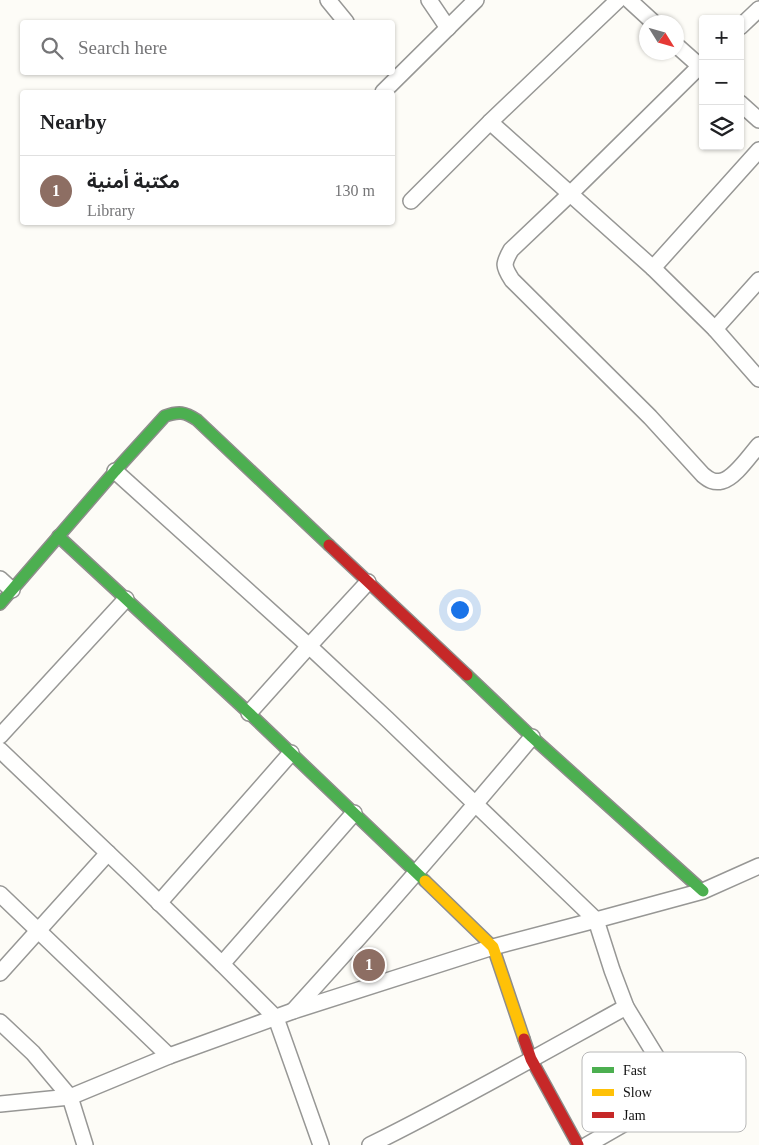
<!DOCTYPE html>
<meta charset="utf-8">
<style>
body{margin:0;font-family:"Times New Roman","Noto Sans Arabic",serif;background:#f6f6f6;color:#202124}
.controls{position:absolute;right:15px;top:15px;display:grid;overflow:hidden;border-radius:5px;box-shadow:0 1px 4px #0004}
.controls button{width:45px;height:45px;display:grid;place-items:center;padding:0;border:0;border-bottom:1px solid #e0e0e0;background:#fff;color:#202124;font:25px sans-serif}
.compass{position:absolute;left:639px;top:15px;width:45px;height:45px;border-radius:50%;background:#fff;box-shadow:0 1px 4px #0004;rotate:127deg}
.you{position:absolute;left:459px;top:609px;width:18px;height:18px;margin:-12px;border:4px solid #fff;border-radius:50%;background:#1a73e8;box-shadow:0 0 0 8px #1a73e833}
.badge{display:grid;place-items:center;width:32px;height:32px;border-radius:50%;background:#646362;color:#fff;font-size:16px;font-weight:700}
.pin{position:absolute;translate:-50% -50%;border:2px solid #fff;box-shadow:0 1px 5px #0006}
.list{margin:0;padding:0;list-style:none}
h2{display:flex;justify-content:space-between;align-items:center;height:65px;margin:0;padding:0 20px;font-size:21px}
h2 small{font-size:16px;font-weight:400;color:#757577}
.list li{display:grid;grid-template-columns:32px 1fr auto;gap:15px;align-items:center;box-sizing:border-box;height:70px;padding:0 20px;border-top:1px solid #e0e0e0}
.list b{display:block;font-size:19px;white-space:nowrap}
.list p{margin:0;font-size:16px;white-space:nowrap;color:#757577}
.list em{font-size:16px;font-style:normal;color:#757577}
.icon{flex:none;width:28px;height:28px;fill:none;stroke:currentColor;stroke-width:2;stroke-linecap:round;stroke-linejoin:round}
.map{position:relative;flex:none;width:759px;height:1145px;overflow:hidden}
.search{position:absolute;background:#fff;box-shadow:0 1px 4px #0004;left:20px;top:20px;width:375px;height:55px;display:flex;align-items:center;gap:12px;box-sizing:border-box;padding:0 18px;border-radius:5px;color:#757577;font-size:19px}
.panel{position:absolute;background:#fff;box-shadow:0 1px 4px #0004;left:20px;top:90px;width:375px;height:135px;border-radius:5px}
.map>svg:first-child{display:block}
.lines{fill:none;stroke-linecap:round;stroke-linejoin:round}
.street-casing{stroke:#979795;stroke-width:18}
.fast-casing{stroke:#8e8d8b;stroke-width:14}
.slow-casing{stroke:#8e8d8b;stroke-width:14}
.jam-casing{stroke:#8e8d8b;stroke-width:14}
.street{stroke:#fffffe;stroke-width:15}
.fast{stroke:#4caf50;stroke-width:11}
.slow{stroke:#ffc107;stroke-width:11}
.jam{stroke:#c62828;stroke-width:11}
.key{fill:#fff;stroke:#b8b8b8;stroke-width:1}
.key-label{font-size:14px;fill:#111}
</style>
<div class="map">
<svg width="759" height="1145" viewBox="0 0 759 1145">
<rect width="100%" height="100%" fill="#fdfcf7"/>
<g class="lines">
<defs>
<g id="street">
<polyline points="328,0 346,22"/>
<polyline points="429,0 448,28"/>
<polyline points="629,0 653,22"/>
<polyline points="740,27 759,9"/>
<polyline points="676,45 703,69"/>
<path d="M 703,63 L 570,194 L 511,250 C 503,264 503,266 512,280 L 650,417 L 703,475 C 709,480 714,483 722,481 C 735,478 750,455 759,445"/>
<polyline points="383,92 476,0"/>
<polyline points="740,103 759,120"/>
<polyline points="490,122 653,268 715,329 759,379"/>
<polyline points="411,201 490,122 618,0"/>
<polyline points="653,268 759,150"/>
<polyline points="715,329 759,280"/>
<polyline points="115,471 309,646 387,719 596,920 612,970 626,1007 670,1079 671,1089 666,1097 655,1106 587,1145"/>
<polyline points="0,579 12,590"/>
<polyline points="249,713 309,646 368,582"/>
<polyline points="0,736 126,599"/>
<polyline points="0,750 131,875 222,964 354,813"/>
<polyline points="0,894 169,1056"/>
<polyline points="159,903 291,753"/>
<polyline points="222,964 276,1018 321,1145"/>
<polyline points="0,973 108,853"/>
<path d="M 293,1011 C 375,921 454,830 532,737"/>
<polyline points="0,1022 33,1053 70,1097 85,1145"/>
<polyline points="0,1104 70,1097 169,1056 293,1011 493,947 596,920 703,891 759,866"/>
<path d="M 370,1145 C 457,1102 541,1054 626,1007"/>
</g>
<g id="fast">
<polyline points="58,536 249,713 425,881"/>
<path d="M 0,604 L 115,471 L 165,416 C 179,411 185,412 197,420 L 329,545"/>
<polyline points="467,675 532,737 703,891"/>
</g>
<polyline id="slow" points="425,881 493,947 524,1039"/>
<g id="jam">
<polyline points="329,545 467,675"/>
<polyline points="524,1039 531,1059 578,1145"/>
</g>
</defs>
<use href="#street" class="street-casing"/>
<use href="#fast" class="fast-casing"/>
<use href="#slow" class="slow-casing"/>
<use href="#jam" class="jam-casing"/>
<use href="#street" class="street"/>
<use href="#fast" class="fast"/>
<use href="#slow" class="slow"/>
<use href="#jam" class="jam"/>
</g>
<rect x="582" y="1052" width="164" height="80" rx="8" class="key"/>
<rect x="592" y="1067" width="22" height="6" fill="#4caf50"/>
<rect x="592" y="1089" width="22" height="7" fill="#ffc107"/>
<rect x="592" y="1112" width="22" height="6" fill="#c62828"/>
<g class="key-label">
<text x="623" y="1075">Fast</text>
<text x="623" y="1097">Slow</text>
<text x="623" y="1120">Jam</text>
</g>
</svg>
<div class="controls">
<button>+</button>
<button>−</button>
<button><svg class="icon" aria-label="layers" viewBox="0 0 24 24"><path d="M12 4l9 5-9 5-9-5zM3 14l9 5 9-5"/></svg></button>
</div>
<svg class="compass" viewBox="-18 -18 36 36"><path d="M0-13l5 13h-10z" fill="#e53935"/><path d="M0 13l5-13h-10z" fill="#757577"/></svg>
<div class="you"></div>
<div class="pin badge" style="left:369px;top:965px;background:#8d6e63">1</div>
<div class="search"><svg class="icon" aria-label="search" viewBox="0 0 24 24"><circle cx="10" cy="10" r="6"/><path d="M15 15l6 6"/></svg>Search here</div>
<section class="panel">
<h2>Nearby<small></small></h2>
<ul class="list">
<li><span class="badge" style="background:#8d6e63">1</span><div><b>مكتبة أمنية</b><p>Library</p></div><em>130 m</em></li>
</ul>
</section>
</div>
